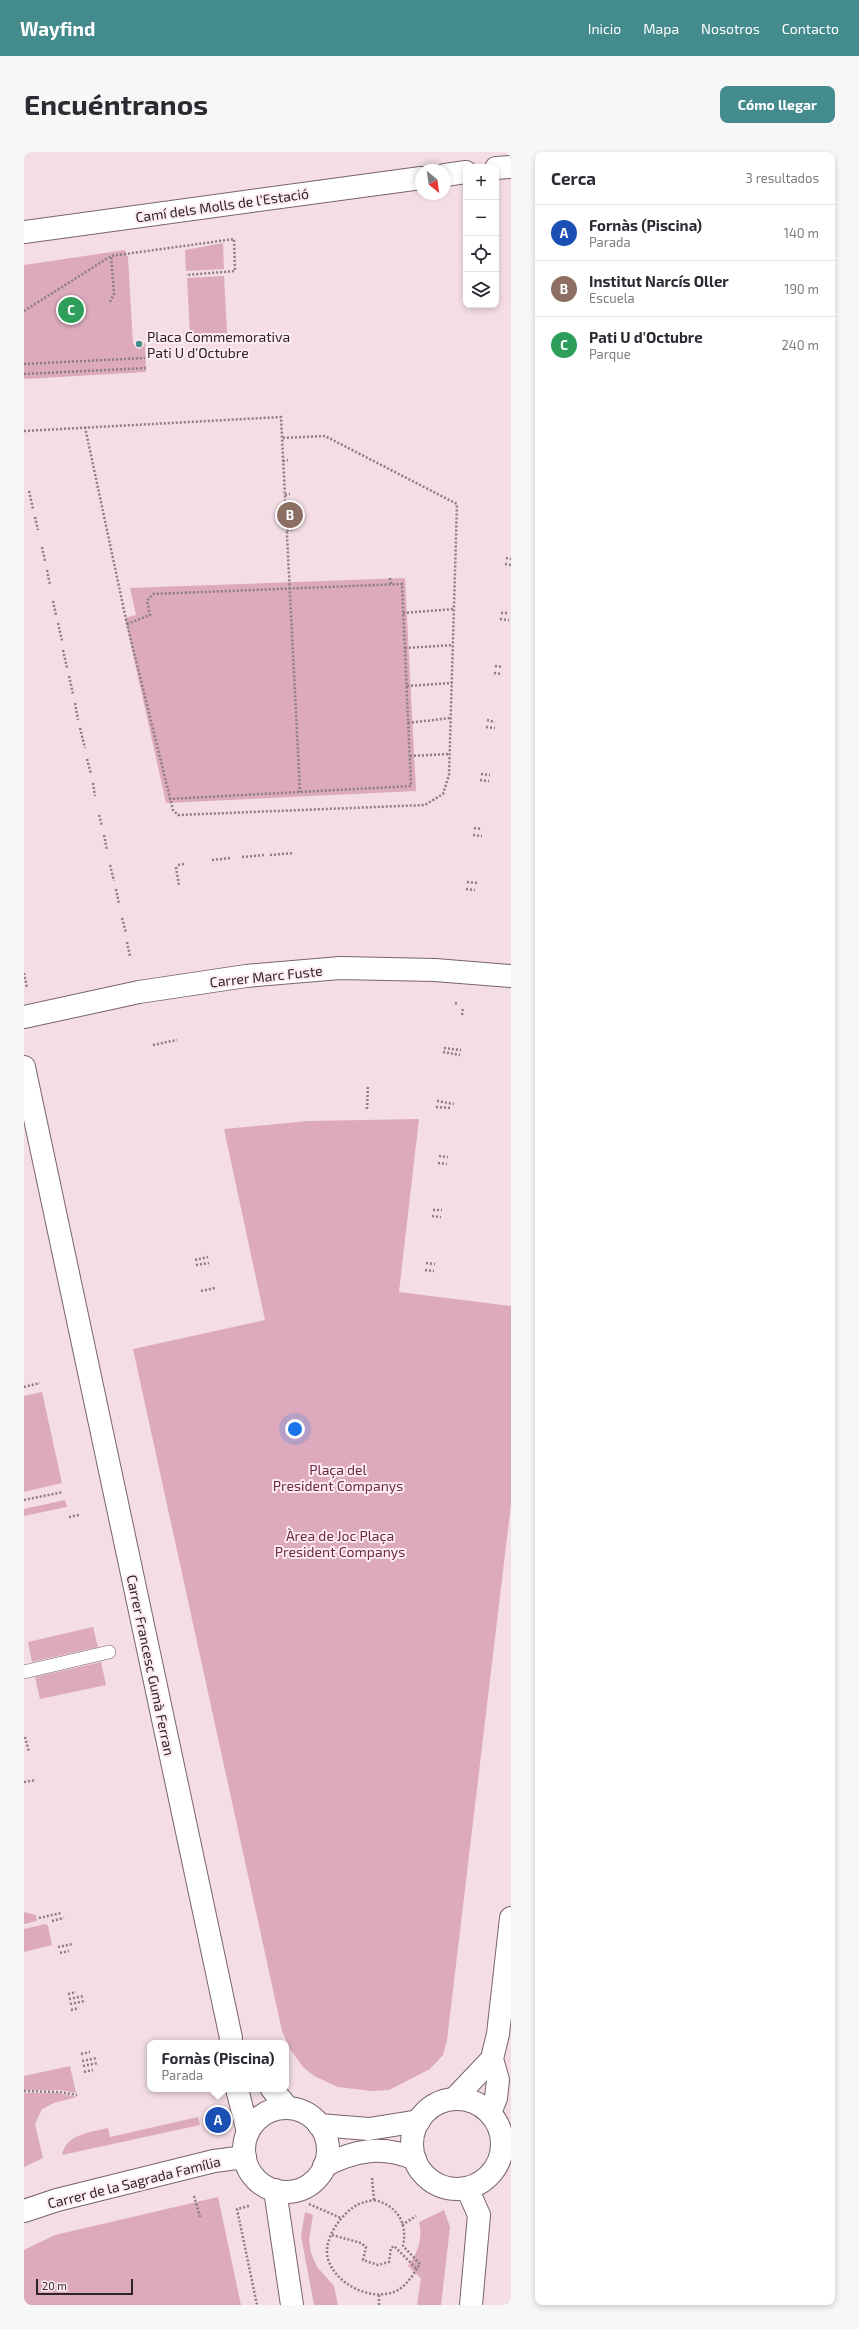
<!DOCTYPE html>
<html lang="es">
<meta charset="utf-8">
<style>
body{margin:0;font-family:"Exo 2",sans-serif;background:#f7f7f7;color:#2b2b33}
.controls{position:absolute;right:12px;top:12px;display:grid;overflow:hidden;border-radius:8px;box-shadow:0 2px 6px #0003}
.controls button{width:36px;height:36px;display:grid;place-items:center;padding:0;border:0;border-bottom:1px solid #e1e1e2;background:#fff;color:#2b2b33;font:20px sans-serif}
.compass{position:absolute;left:391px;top:12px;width:36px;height:36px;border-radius:50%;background:#fff;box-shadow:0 2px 6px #0003;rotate:151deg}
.scale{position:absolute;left:12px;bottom:10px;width:97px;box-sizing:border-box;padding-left:4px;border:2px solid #2c2427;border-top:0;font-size:11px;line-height:14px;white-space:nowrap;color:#2c2427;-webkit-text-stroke:3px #ffecf2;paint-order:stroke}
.you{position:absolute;left:271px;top:1277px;width:14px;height:14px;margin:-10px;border:3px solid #fff;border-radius:50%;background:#1a73e8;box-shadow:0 0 0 6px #1a73e833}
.badge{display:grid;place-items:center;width:26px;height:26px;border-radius:50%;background:#438b8c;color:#fff;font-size:13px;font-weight:700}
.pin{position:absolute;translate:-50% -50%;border:2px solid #fff;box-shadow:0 1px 4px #0006}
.popup{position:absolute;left:123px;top:1888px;width:142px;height:52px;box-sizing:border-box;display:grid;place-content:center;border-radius:8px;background:#fff;filter:drop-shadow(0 1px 3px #0005);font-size:13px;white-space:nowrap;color:#7c7c81}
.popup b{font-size:15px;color:#2b2b33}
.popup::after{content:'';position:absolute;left:50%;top:100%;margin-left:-8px;border:8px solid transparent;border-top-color:#fff}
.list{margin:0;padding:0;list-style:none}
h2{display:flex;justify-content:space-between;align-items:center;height:52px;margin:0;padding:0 16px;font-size:17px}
h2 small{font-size:13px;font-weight:400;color:#7c7c81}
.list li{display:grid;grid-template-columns:26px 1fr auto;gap:12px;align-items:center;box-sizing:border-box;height:56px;padding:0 16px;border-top:1px solid #e1e1e2}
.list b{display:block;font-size:15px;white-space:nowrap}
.list p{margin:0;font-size:13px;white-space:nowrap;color:#7c7c81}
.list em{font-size:13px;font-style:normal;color:#7c7c81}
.icon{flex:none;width:22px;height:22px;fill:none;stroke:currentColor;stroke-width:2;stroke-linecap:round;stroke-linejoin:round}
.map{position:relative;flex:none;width:487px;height:2153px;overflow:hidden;border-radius:8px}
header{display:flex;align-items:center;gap:24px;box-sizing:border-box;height:56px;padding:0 20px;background:#438b8c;color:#fff}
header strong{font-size:19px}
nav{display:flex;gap:22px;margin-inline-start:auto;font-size:14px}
.intro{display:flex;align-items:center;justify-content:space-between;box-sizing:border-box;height:96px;padding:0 24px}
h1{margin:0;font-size:28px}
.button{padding:10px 18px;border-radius:8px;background:#438b8c;color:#fff;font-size:14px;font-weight:700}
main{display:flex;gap:24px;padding:0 24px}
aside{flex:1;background:#fff;border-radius:8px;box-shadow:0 2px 6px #0003}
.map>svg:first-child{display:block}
.green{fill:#dcaabc}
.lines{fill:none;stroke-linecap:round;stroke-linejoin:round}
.lane-casing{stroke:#78646b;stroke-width:14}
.street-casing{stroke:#78646b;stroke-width:24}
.secondary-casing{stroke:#78646b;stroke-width:24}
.path{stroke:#8c7d82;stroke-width:2.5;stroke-dasharray:2 2;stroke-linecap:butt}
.lane{stroke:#fff;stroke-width:13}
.street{stroke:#fff;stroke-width:22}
.secondary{stroke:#fff;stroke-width:22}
.poi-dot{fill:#438b8c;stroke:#ffecf2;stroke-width:1.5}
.labels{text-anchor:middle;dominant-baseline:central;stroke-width:4;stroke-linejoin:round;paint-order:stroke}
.street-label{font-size:14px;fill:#2c2427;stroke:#ffecf2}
.poi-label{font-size:14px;fill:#2c2427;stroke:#ffecf2;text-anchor:start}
.park-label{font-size:14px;fill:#6b2947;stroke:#ffecf2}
</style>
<header>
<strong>Wayfind</strong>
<nav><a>Inicio</a><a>Mapa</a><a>Nosotros</a><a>Contacto</a></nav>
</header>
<div class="intro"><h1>Encuéntranos</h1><a class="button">Cómo llegar</a></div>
<main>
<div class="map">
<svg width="487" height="2153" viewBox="0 0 487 2153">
<rect width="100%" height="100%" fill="#f4dde5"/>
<g class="green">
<polygon points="199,91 200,117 162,119 161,98"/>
<polygon points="101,98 104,106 109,192 121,191 122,220 0,227 0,113"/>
<polygon points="200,124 203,181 166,183 163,126"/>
<polygon points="381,426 392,639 142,651 101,466 112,463 106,436"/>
<polygon points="395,967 375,1140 487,1154 487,1352 423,1888 419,1903 406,1917 365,1938 347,1939 314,1935 290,1924 279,1915 266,1897 258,1879 109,1197 241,1168 200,977 284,969"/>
<polygon points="18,1240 38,1331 0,1340 0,1244"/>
<polygon points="41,1348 43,1355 0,1364 0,1357"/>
<polygon points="69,1475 74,1495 8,1510 4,1490"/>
<polygon points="77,1510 82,1533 16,1547 11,1525"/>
<polygon points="0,1760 12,1763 13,1769 0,1772"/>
<polygon points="22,1772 24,1774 28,1793 0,1800 0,1777"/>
<polygon points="46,1914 52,1941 36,1938 0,1938 0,1924"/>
<polygon points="0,1941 34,1941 53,1945 30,1951 18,1957 11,1972 19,2006 0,2015"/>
<path d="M 174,1965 L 176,1973 L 38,2003 C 42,1982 67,1980 84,1976 L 86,1985 Z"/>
<polygon points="194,2045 217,2153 0,2153 0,2098 31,2083"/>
<path d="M 420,2058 L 426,2075 L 425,2084 L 417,2153 L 393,2153 L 397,2126 L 384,2114 C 394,2101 399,2086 395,2070 Z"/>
<polygon points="281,2060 289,2063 285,2088 287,2101 293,2115 310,2134 314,2153 290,2153 277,2084"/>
</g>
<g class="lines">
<defs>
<polyline id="lane" points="0,1520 85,1500"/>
<g id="street">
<polyline points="472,16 487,15"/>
<polyline points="421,23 442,20"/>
<polyline points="0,80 397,26"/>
<polyline points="0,865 115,840 222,824 316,816 411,818 487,824"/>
<polyline points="0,2059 33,2048 190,2009 221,2005"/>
</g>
<g id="secondary">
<polyline points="0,915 207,1886 206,1891"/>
<polyline points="213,1937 224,1980"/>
<polyline points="248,1937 263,1955"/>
<polyline points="430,1947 468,1907"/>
<circle cx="433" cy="1992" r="45"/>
<circle cx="262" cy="1998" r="42"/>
<polyline points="466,1961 472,1946 474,1928 468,1907 474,1882 487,1766"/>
<polyline points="295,1973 345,1977 395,1969"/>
<path d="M 300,2014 C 331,1998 358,1993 391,2007"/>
<polyline points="443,2036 455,2063 447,2153"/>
<polyline points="251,2038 268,2153"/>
</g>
</defs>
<use href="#lane" class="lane-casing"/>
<use href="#street" class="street-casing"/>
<use href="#secondary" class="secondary-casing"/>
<g class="path">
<polyline points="86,150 90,142 87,104"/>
<polyline points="0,159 87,104 210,87 211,119 162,123"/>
<polyline points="0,212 121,206"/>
<polyline points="0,222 122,216"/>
<polyline points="61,275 103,472 149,658 154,663 401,653 419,642 425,623 433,352 301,284 258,286"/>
<polyline points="0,279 257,265 276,640"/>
<polyline points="259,309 264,308"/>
<polyline points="5,339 9,357"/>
<polyline points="261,343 266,342"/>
<polyline points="11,365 14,378"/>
<polyline points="263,378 268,378"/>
<polyline points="18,395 21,409"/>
<polyline points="482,406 487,407"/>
<polyline points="481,412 487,413"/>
<polyline points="23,418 26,433"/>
<polyline points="366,426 367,432"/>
<polyline points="29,449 32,463"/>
<polyline points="379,461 430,457"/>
<polyline points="477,461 485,461"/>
<polyline points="476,467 485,468"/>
<polyline points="34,471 38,489"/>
<polyline points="103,472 126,463 123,449 129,442 378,432 387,634 145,647"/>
<polyline points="381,496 429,493"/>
<polyline points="39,498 43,516"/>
<polyline points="471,514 478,515"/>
<polyline points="470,521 478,522"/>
<polyline points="45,524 49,542"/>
<polyline points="383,534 428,531"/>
<polyline points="51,551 54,568"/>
<polyline points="463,568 471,570"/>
<polyline points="384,571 426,566"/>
<polyline points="462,575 471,576"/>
<polyline points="56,576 61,596"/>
<polyline points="386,604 425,602"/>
<polyline points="63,607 67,622"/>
<polyline points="457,622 466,623"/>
<polyline points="456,628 465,629"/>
<polyline points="69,631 71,644"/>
<polyline points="75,663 78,674"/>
<polyline points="450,676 458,677"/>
<polyline points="80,683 83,698"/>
<polyline points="449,683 458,684"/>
<polyline points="246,703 270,701"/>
<polyline points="218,705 241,703"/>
<polyline points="188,708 207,706"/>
<polyline points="86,713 90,729"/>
<polyline points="154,713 160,712"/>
<polyline points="152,715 155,734"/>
<polyline points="443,730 453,731"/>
<polyline points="92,737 95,752"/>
<polyline points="442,737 451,738"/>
<polyline points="98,766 102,781"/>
<polyline points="103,790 106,804"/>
<polyline points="0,821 3,836"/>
<polyline points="431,851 435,852"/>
<polyline points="438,863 439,856"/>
<polyline points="129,893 153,888"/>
<polyline points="420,896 437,898"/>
<polyline points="419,900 436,903"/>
<polyline points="413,949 430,952"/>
<polyline points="412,955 426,956"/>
<polyline points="343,957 344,933"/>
<polyline points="415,1004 424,1005"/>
<polyline points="414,1011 423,1012"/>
<polyline points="409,1058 418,1058"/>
<polyline points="408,1064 417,1065"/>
<polyline points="171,1108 184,1105"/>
<polyline points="402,1111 411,1112"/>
<polyline points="172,1113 185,1111"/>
<polyline points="401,1118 410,1119"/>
<polyline points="177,1139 191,1136"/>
<polyline points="0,1235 16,1231"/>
<polyline points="0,1348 39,1340"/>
<polyline points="45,1365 55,1363"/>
<polyline points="1,1585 5,1600"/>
<polyline points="0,1630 12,1628"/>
<polyline points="15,1766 37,1761"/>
<polyline points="28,1769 40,1766"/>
<polyline points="34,1795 49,1792"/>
<polyline points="36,1801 45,1799"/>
<polyline points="44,1842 52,1840"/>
<polyline points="45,1847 60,1844"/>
<polyline points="46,1852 61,1849"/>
<polyline points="47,1858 55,1856"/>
<polyline points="57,1902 66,1900"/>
<polyline points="58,1909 73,1906"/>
<polyline points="59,1914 74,1911"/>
<polyline points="60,1920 69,1918"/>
<polyline points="0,1939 35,1940 53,1943"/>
<polyline points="348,2026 350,2048"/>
<polyline points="170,2044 176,2065"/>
<path d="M 350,2048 C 373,2053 384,2071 379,2094 L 396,2112 C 390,2121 383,2134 372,2139 C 348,2150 312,2133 304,2107 C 298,2088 318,2060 335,2052 C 340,2050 345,2049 350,2048 Z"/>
<polyline points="285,2052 317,2066"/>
<polyline points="225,2054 213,2057 233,2153"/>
<polyline points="378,2073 392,2064"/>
<polyline points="308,2083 337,2091 342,2095 339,2108 354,2113 365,2110 367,2096 370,2094 393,2117"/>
<polyline points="355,2143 355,2153"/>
</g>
<use href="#lane" class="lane"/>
<use href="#street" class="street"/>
<use href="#secondary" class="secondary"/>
</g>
<circle class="poi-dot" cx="115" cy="192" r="4"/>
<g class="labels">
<g class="street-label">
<text transform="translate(198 53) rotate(-8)">Camí dels Molls de l'Estació</text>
<text transform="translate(242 824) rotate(-6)">Carrer Marc Fuste</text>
<text transform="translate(127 1513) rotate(78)">Carrer Francesc Gumà Ferran</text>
<text transform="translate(110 2030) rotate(-14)">Carrer de la Sagrada Família</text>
</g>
<g class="poi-label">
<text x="123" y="184">Placa Commemorativa<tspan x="123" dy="16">Pati U d'Octubre</tspan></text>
</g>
<g class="park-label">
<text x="314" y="1317">Plaça del<tspan x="314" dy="16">President Companys</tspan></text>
<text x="316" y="1383">Àrea de Joc Plaça<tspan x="316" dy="16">President Companys</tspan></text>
</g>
</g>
</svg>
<div class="controls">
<button>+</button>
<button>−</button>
<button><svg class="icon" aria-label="locate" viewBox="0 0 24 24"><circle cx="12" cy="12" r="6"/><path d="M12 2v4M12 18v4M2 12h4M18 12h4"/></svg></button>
<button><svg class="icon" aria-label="layers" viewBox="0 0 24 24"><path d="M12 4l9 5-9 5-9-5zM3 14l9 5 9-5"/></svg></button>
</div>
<svg class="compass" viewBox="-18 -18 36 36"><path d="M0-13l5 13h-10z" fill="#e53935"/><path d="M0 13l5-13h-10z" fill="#7c7c81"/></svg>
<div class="scale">20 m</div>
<div class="you"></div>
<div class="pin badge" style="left:194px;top:1968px;background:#1a4fb4">A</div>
<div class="popup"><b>Fornàs (Piscina)</b>Parada</div>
<div class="pin badge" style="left:266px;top:363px;background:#8d6e63">B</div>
<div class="pin badge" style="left:47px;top:158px;background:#2e9e5b">C</div>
</div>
<aside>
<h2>Cerca<small>3 resultados</small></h2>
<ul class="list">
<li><span class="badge" style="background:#1a4fb4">A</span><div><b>Fornàs (Piscina)</b><p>Parada</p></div><em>140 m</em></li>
<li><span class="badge" style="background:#8d6e63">B</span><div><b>Institut Narcís Oller</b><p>Escuela</p></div><em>190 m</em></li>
<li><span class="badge" style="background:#2e9e5b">C</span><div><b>Pati U d'Octubre</b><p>Parque</p></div><em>240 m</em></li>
</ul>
</aside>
</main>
